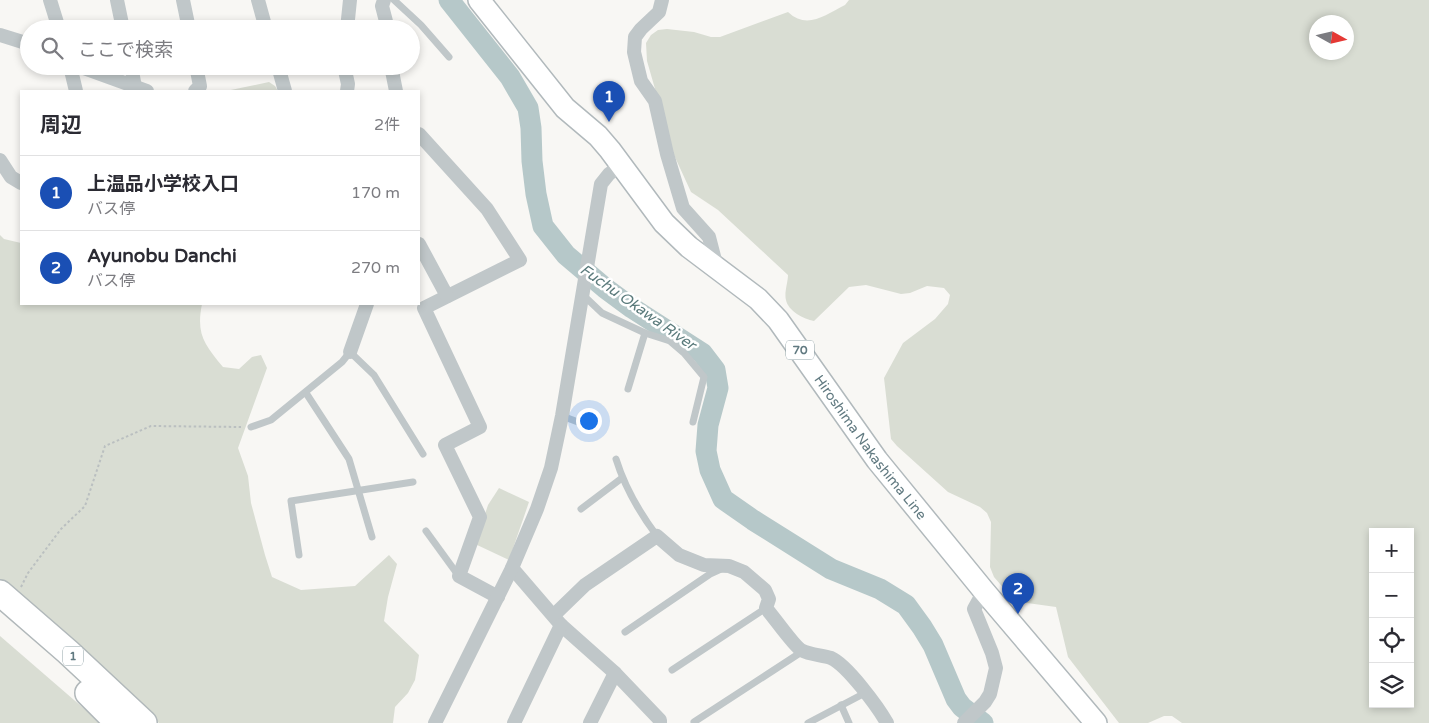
<!DOCTYPE html>
<html lang="ja">
<meta charset="utf-8">
<style>
body{margin:0;font-family:"Varela Round","Noto Sans JP",sans-serif;background:#f2f2f3;color:#2b2b33}
.controls{position:absolute;right:15px;bottom:15px;display:grid;overflow:hidden;border-radius:0px;box-shadow:0 2px 8px #0003}
.controls button{width:45px;height:45px;display:grid;place-items:center;padding:0;border:0;border-bottom:1px solid #e1e1e2;background:#fff;color:#2b2b33;font:25px sans-serif}
.compass{position:absolute;left:1309px;top:15px;width:45px;height:45px;border-radius:50%;background:#fff;box-shadow:0 2px 8px #0003;rotate:98deg}
.you{position:absolute;left:588px;top:420px;width:18px;height:18px;margin:-12px;border:4px solid #fff;border-radius:50%;background:#1a73e8;box-shadow:0 0 0 8px #1a73e833}
.badge{display:grid;place-items:center;width:32px;height:32px;border-radius:50%;background:#ec1f21;color:#fff;font-size:16px;font-weight:700}
.pin{position:absolute;translate:-50% -41px;filter:drop-shadow(0 1px 2px #0008)}
.pin::after{content:'';position:absolute;top:26px;width:18px;height:15px;background:inherit;clip-path:polygon(0 0,100% 0,50% 100%)}
.list{margin:0;padding:0;list-style:none}
h2{display:flex;justify-content:space-between;align-items:center;height:65px;margin:0;padding:0 20px;font-size:21px}
h2 small{font-size:16px;font-weight:400;color:#7c7c81}
.list li{display:grid;grid-template-columns:32px 1fr auto;gap:15px;align-items:center;box-sizing:border-box;height:75px;padding:0 20px;border-top:1px solid #e1e1e2}
.list b{display:block;font-size:19px;white-space:nowrap}
.list p{margin:0;font-size:16px;white-space:nowrap;color:#7c7c81}
.list em{font-size:16px;font-style:normal;color:#7c7c81}
.icon{flex:none;width:28px;height:28px;fill:none;stroke:currentColor;stroke-width:2;stroke-linecap:round;stroke-linejoin:round}
.map{position:relative;flex:none;width:1429px;height:723px;overflow:hidden}
.search{position:absolute;background:#fff;box-shadow:0 2px 8px #0003;left:20px;top:20px;width:400px;height:55px;display:flex;align-items:center;gap:12px;box-sizing:border-box;padding:0 18px;border-radius:28px;color:#7c7c81;font-size:19px}
.panel{position:absolute;background:#fff;box-shadow:0 2px 8px #0003;left:20px;top:90px;width:400px;height:215px;border-radius:0px}
.map>svg:first-child{display:block}
.green{fill:#d9ddd3;fill-rule:evenodd}
.lines{fill:none;stroke-linecap:round;stroke-linejoin:round}
.river{stroke:#b6c8c9;stroke-width:21}
.primary-casing{stroke:#b1b9bc;stroke-width:24}
.highway-casing{stroke:#b1b8ba;stroke-width:28}
.path{stroke:#babfc0;stroke-width:2;stroke-dasharray:2.5 2.5;stroke-linecap:butt}
.lane{stroke:#c0c7c9;stroke-width:7}
.street{stroke:#c0c7c9;stroke-width:14}
.primary{stroke:#fff;stroke-width:21}
.highway{stroke:#fff;stroke-width:25}
.labels{text-anchor:middle;dominant-baseline:central;stroke-width:5;stroke-linejoin:round;paint-order:stroke}
.shield{fill:#fff;stroke:#90a2a7;stroke-width:1}
.shield-label{font-size:12px;font-weight:bold;fill:#617a81}
.street-label{font-size:14px;fill:#617a81;stroke:#fff}
.water-label{font-size:15px;font-style:italic;fill:#5b7b7c;stroke:#fff}
</style>
<div class="map">
<svg width="1429" height="723" viewBox="0 0 1429 723">
<rect width="100%" height="100%" fill="#f8f7f4"/>
<g class="green">
<path d="M 849,0 L 1429,0 L 1429,723 L 1182,723 L 1172,716 L 1164,716 L 1148,723 L 1119,723 L 1068,657 L 1056,607 L 1020,602 L 1012,598 L 994,577 L 990,567 L 991,522 L 987,513 L 980,507 L 948,492 L 897,446 L 891,439 L 884,378 L 903,343 L 935,319 L 948,304 L 950,295 L 944,288 L 927,286 L 910,293 L 901,294 L 866,285 L 849,287 L 814,321 C 804,319 788,311 786,300 C 784,293 788,282 788,275 L 718,210 L 691,192 L 674,155 L 647,61 L 646,43 L 651,35 L 658,30 L 667,29 L 694,32 L 711,37 L 720,37 L 788,12 C 807,30 825,15 845,5 ZM 1316,22 L 1346,22 L 1346,52 L 1316,52 ZM 1373,532 L 1410,532 L 1410,704 L 1373,704 Z"/>
<polygon points="269,82 275,86 278,91 226,91"/>
<path d="M 0,235 L 4,239 L 21,243 L 21,304 L 202,304 C 196,334 204,344 223,367 L 239,369 L 252,357 L 261,355 L 267,368 L 238,448 L 248,476 L 251,503 L 265,555 L 272,577 L 301,590 L 355,586 L 389,555 L 397,564 L 388,597 L 384,621 L 419,655 L 415,680 L 408,693 L 395,707 L 393,723 L 159,723 L 102,669 L 0,580 Z"/>
<polygon points="499,488 529,502 509,560 475,544 488,505"/>
<polygon points="0,636 96,719 100,723 0,723"/>
</g>
<g class="lines">
<polyline class="river" points="449,0 510,77 528,108 531,128 532,161 536,194 543,226 566,255 605,288 632,308 702,353 715,370 718,388 708,425 706,451 710,470 723,499 753,520 831,569 880,589 906,605 922,627 933,645 956,699 962,707 983,723"/>
<defs>
<g id="primary">
<path id="s1" d="M 479,0 L 565,108 L 598,136 L 610,150 L 664,223 L 689,247 L 758,299 L 778,320 L 877,460 L 984,591 L 1096,723"/>
</g>
<g id="highway">
<polyline points="0,593 68,652 144,723"/>
<polyline points="88,693 118,723"/>
</g>
</defs>
<use href="#primary" class="primary-casing"/>
<use href="#highway" class="highway-casing"/>
<polyline class="path" points="21,587 28,573 61,529 85,506 105,446 151,426 241,427"/>
<g class="lane">
<polyline points="394,0 421,25 449,57"/>
<polyline points="582,294 602,313 645,333 670,341 684,353 704,377 693,422"/>
<polyline points="628,389 645,333"/>
<polyline points="306,393 349,459 372,537"/>
<polyline points="562,416 594,428"/>
<polyline points="251,427 271,420 342,362 350,352 374,375 423,454"/>
<path d="M 616,459 C 625,488 639,512 657,536"/>
<polyline points="581,509 622,478"/>
<polyline points="426,531 458,575"/>
<polyline points="299,555 291,501 413,482"/>
<polyline points="625,632 710,574 721,569"/>
<polyline points="672,670 766,608"/>
<polyline points="841,705 849,723"/>
<polyline points="694,722 803,651"/>
<polyline points="808,723 865,693"/>
</g>
<g class="street">
<polyline points="50,0 59,29"/>
<polyline points="117,0 123,29"/>
<polyline points="183,0 189,29"/>
<polyline points="258,0 266,29"/>
<polyline points="384,0 382,6 388,29"/>
<polyline points="662,0 659,12 641,29 635,37 634,52 641,81 655,101 667,154 683,208 709,237 717,268"/>
<polyline points="347,29 350,0"/>
<polyline points="0,35 29,44"/>
<polyline points="70,66 76,91"/>
<polyline points="78,66 147,91"/>
<polyline points="131,66 135,87"/>
<polyline points="278,66 285,91"/>
<polyline points="344,66 348,84 347,91"/>
<polyline points="391,66 396,91"/>
<polyline points="195,91 200,86 196,66"/>
<polyline points="419,134 487,209 520,260 424,308 480,427 445,445 480,517 459,576 498,597"/>
<polyline points="0,160 11,177 21,183"/>
<polyline points="419,244 447,296"/>
<polyline points="350,352 367,304"/>
<polyline points="512,568 561,625 615,673 660,720 660,723"/>
<path d="M 554,615 L 585,585 L 657,536 L 679,555 L 704,565 L 729,566 L 744,572 L 765,590 L 769,599 L 766,608 C 773,616 794,646 801,650 C 810,655 822,655 831,658 C 847,665 878,707 887,723"/>
<polyline points="435,723 512,568 537,509 551,468 562,416 601,184 609,174 621,165"/>
<polyline points="514,723 561,625"/>
<polyline points="590,723 615,673"/>
<polyline points="964,723 985,702 990,694 996,668 992,653 974,609 984,591"/>
</g>
<use href="#primary" class="primary"/>
<use href="#highway" class="highway"/>
</g>
<g class="labels">
<g class="shield">
<rect x="786" y="340.5" width="28" height="19" rx="4"/>
<rect x="63" y="646.5" width="20" height="19" rx="4"/>
</g>
<g class="shield-label">
<text x="800" y="350">70</text>
<text x="73" y="656">1</text>
</g>
<g class="street-label">
<text stroke="none"><textPath href="#s1" startOffset="598">Hiroshima Nakashima Line</textPath></text>
</g>
<g class="water-label">
<text transform="translate(638 307) rotate(35)">Fuchu Okawa River</text>
</g>
</g>
</svg>
<div class="controls">
<button>+</button>
<button>−</button>
<button><svg class="icon" aria-label="locate" viewBox="0 0 24 24"><circle cx="12" cy="12" r="6"/><path d="M12 2v4M12 18v4M2 12h4M18 12h4"/></svg></button>
<button><svg class="icon" aria-label="layers" viewBox="0 0 24 24"><path d="M12 4l9 5-9 5-9-5zM3 14l9 5 9-5"/></svg></button>
</div>
<svg class="compass" viewBox="-18 -18 36 36"><path d="M0-13l5 13h-10z" fill="#e53935"/><path d="M0 13l5-13h-10z" fill="#7c7c81"/></svg>
<div class="you"></div>
<div class="pin badge" style="left:609px;top:122px;background:#1a4fb4">1</div>
<div class="pin badge" style="left:1018px;top:614px;background:#1a4fb4">2</div>
<div class="search"><svg class="icon" aria-label="search" viewBox="0 0 24 24"><circle cx="10" cy="10" r="6"/><path d="M15 15l6 6"/></svg>ここで検索</div>
<section class="panel">
<h2>周辺<small>2件</small></h2>
<ul class="list">
<li><span class="badge" style="background:#1a4fb4">1</span><div><b>上温品小学校入口</b><p>バス停</p></div><em>170 m</em></li>
<li><span class="badge" style="background:#1a4fb4">2</span><div><b>Ayunobu Danchi</b><p>バス停</p></div><em>270 m</em></li>
</ul>
</section>
</div>
